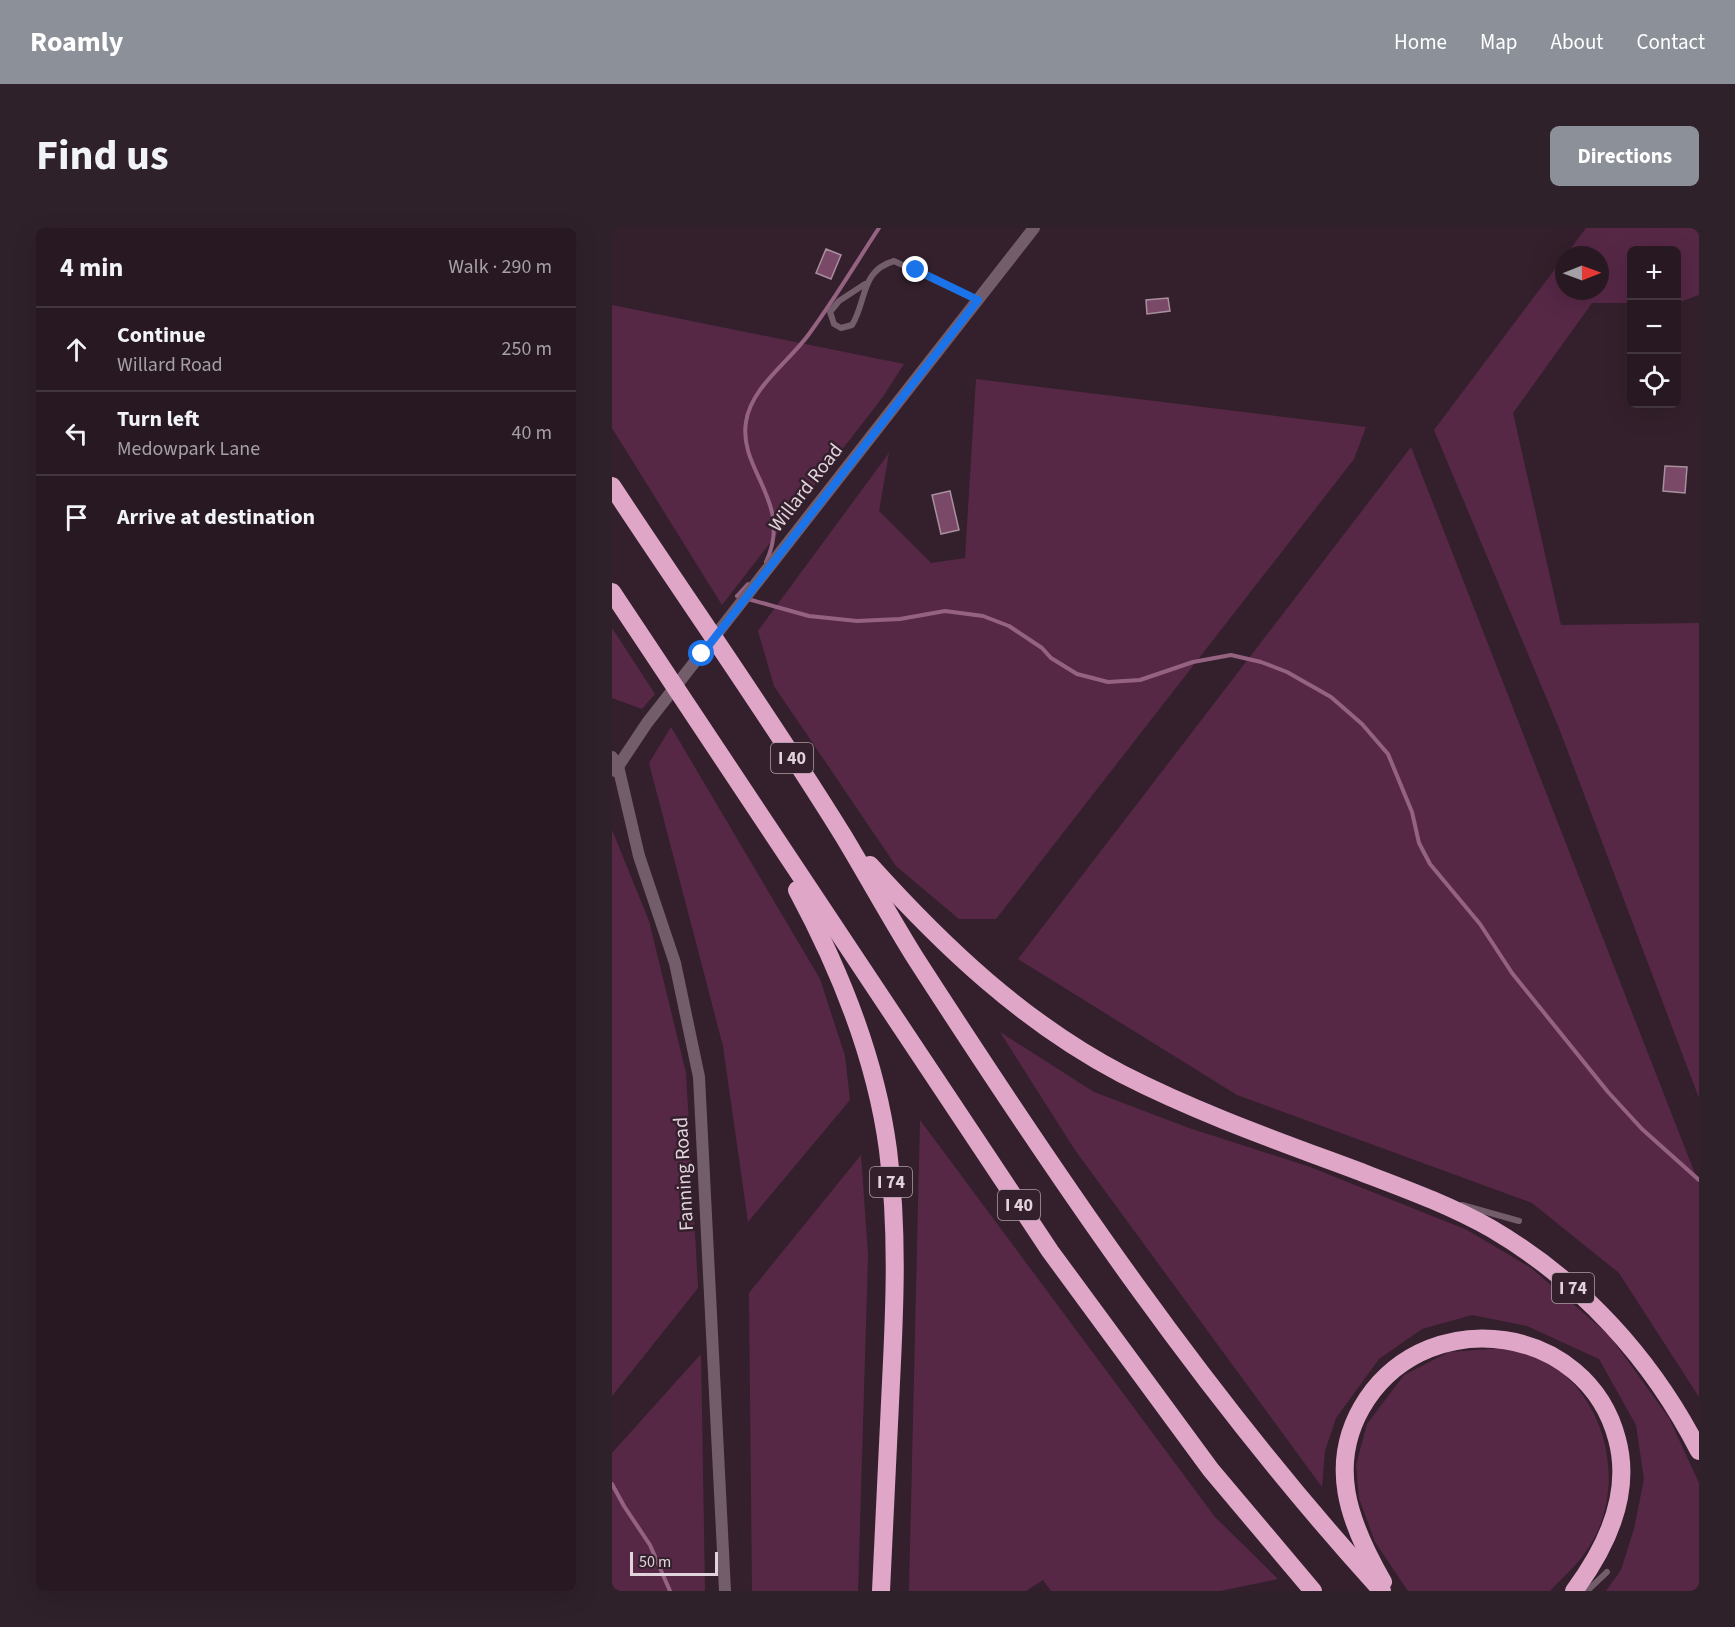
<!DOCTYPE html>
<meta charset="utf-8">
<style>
body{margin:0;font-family:"Source Sans 3",sans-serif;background:#2f212a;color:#f1f3f6}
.controls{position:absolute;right:18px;top:18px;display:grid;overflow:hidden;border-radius:9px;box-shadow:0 6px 24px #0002}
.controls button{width:54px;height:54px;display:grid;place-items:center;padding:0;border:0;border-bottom:2px solid #43373f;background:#271821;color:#f1f3f6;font:30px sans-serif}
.compass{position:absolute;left:943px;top:18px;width:54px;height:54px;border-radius:50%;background:#271821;box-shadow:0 6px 24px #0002;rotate:89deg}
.scale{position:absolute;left:18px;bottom:15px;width:88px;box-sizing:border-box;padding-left:6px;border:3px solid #e1d3db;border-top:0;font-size:16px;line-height:21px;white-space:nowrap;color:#e1d3db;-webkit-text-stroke:4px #34202c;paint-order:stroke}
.stop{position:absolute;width:18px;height:18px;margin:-14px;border:4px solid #1a73e8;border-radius:50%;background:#fff}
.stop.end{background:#1a73e8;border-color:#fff;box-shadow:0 2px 6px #0008}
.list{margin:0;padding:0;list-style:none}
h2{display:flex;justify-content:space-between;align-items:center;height:78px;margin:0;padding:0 24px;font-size:26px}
h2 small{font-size:20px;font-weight:400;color:#a4a0a5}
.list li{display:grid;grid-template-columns:39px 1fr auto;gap:18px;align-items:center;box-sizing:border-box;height:84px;padding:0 24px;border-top:2px solid #43373f}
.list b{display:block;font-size:22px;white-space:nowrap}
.list p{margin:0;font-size:20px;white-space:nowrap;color:#a4a0a5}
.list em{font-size:20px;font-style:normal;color:#a4a0a5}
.icon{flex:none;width:33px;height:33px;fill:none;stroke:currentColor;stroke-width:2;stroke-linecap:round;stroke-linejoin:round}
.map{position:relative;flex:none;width:1087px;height:1363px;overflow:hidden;border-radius:9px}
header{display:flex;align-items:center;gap:36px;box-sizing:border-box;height:84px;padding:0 30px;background:#8c9099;color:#fff}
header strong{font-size:28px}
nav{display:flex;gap:33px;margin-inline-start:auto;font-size:21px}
.intro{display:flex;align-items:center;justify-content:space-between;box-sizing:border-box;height:144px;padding:0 36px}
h1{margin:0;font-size:42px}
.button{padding:15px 27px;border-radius:9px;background:#8c9099;color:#fff;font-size:21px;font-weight:700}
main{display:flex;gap:36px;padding:0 36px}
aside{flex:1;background:#271821;border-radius:9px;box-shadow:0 6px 24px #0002}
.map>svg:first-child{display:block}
.green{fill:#562846}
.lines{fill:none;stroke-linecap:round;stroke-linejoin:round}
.stream{stroke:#966282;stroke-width:4}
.building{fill:#7b4968;stroke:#a88f9d;stroke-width:1.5}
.lane{stroke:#745d6a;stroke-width:6}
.street{stroke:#745d6a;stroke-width:12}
.highway{stroke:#dfa6c8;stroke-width:18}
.route{stroke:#1a73e8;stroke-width:8}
.labels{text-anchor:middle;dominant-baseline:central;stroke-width:5;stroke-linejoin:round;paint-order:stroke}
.shield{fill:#34202c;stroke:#ad9da6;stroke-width:1.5}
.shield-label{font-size:18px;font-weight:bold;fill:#e1d3db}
.street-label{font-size:20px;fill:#e1d3db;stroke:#34202c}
</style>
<header>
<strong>Roamly</strong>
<nav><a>Home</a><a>Map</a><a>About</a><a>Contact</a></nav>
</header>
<div class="intro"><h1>Find us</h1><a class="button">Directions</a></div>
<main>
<aside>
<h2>4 min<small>Walk · 290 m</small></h2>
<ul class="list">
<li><svg class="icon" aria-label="ahead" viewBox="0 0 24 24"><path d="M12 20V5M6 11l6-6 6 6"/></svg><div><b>Continue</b><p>Willard Road</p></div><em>250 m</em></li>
<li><svg class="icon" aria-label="left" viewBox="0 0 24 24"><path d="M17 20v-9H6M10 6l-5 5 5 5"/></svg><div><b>Turn left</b><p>Medowpark Lane</p></div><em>40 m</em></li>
<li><svg class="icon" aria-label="arrive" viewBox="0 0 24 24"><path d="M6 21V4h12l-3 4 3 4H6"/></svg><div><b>Arrive at destination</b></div></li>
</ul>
</aside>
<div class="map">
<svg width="1087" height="1363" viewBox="0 0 1087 1363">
<rect width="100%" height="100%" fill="#34202c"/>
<g class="green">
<polygon points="974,0 1087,0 1087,67 1065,75 1064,22 1020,22 1019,75 980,75 901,185 949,397 1087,395 1087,870 947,500 822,202 952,29 952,63 988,63 988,27 954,27"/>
<polygon points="0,77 292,136 270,170 110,377 0,200"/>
<polygon points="364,151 754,199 742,231 384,691 347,691 284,638 162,458 146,403 277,225 267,283 319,335 353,330"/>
<polygon points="799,219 1087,956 1087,1169 1007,1045 920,975 625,867 406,731"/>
<polygon points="0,400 43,466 30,481 0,470"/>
<polygon points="59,499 208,751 233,828 238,872 136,994 111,818 37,535"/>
<polygon points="0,602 37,693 74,845 86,1060 0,1168"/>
<polygon points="388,804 482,864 577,900 698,939 855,1002 919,1040 997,1107 1057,1190 1087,1255 1087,1363 994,1363 1009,1342 1022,1301 1032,1251 1024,1197 987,1131 915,1098 860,1087 810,1101 767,1131 724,1190 713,1223 710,1259 463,922"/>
<polygon points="308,892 603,1289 666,1351 608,1363 439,1363 431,1352 414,1363 297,1363"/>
<polygon points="249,927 256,1027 246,1363 140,1363 137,1065"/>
<path d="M 892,1120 C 905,1124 923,1127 935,1134 C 997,1171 1016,1263 975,1322 C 965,1337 950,1350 938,1363 L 796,1363 L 763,1314 L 747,1270 L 744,1237 L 755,1196 L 792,1147 L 837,1124 Z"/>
<polygon points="89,1126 93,1363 0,1363 0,1225"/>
</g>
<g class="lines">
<g class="stream">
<path d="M 154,334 C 182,274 126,243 134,194 C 139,159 177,134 197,106 C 222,72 244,35 267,0"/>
<polyline points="125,368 197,388 245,393 288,391 333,383 371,388 397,398 430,420 439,430 465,446 496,454 528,452 581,434 619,427 649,434 675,444 719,469 750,496 776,526 800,584 807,615 818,636 868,696 900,745 996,864 1030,901 1087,952"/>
<polyline points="125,368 136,356"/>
<polyline points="0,1256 12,1278 38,1317 58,1363"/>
</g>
</g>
<g class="building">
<polygon points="214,21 229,27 219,51 204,45"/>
<polygon points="556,70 558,83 535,86 534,72"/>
<polygon points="1053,238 1075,239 1073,265 1051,263"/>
<polygon points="338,263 347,302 329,306 320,267"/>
</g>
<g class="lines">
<g class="lane">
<path d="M 253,56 L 227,73 L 218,84 L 222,96 L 229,100 L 240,97 C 255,73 248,43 282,33 L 365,72"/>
<polyline points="850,977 907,993"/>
<polyline points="975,1363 995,1344"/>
</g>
<g class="street">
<polyline points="0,529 6,538 27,628 63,735 87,849 113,1363"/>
<polyline points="3,543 35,495 422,0"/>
</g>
<g class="highway">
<path d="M 0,258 C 77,375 158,489 232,609 C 256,649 279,691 304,731 C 446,951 593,1169 770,1363"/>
<polyline points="0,364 438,1023 599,1242 701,1363"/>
<path d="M 258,637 C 332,719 411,794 510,846 C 584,884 663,912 741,941 C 788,959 836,976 880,1001 C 970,1054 1040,1131 1087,1223"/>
<path d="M 185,662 C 228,742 264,831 276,922 C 286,1000 283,1076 279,1154 C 276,1224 272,1293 269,1363"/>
<path d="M 771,1354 C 737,1295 713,1234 755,1171 C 820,1075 975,1097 1005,1211 C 1020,1266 994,1320 962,1363"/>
</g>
</g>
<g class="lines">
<polyline class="route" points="90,426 366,72 304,42"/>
</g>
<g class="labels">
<g class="shield">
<rect x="159" y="515" width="42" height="30" rx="4.5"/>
<rect x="258" y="939" width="42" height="30" rx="4.5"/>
<rect x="386" y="962" width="42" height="30" rx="4.5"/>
<rect x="940" y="1045" width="42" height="30" rx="4.5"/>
</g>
<g class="shield-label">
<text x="180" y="530">I 40</text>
<text x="279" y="954">I 74</text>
<text x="407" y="977">I 40</text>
<text x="961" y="1060">I 74</text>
</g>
<g class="street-label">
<text transform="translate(194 260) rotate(-52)">Willard Road</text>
<text transform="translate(72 946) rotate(-93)">Fanning Road</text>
</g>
</g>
</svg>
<div class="controls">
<button>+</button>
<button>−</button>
<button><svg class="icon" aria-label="locate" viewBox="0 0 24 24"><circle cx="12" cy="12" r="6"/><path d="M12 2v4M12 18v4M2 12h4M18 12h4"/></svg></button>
</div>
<svg class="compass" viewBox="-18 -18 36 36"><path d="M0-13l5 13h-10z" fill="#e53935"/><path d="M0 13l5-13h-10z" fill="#a4a0a5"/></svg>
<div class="scale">50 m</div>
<div class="stop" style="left:90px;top:426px"></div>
<div class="stop end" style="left:304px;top:42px"></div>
</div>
</main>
